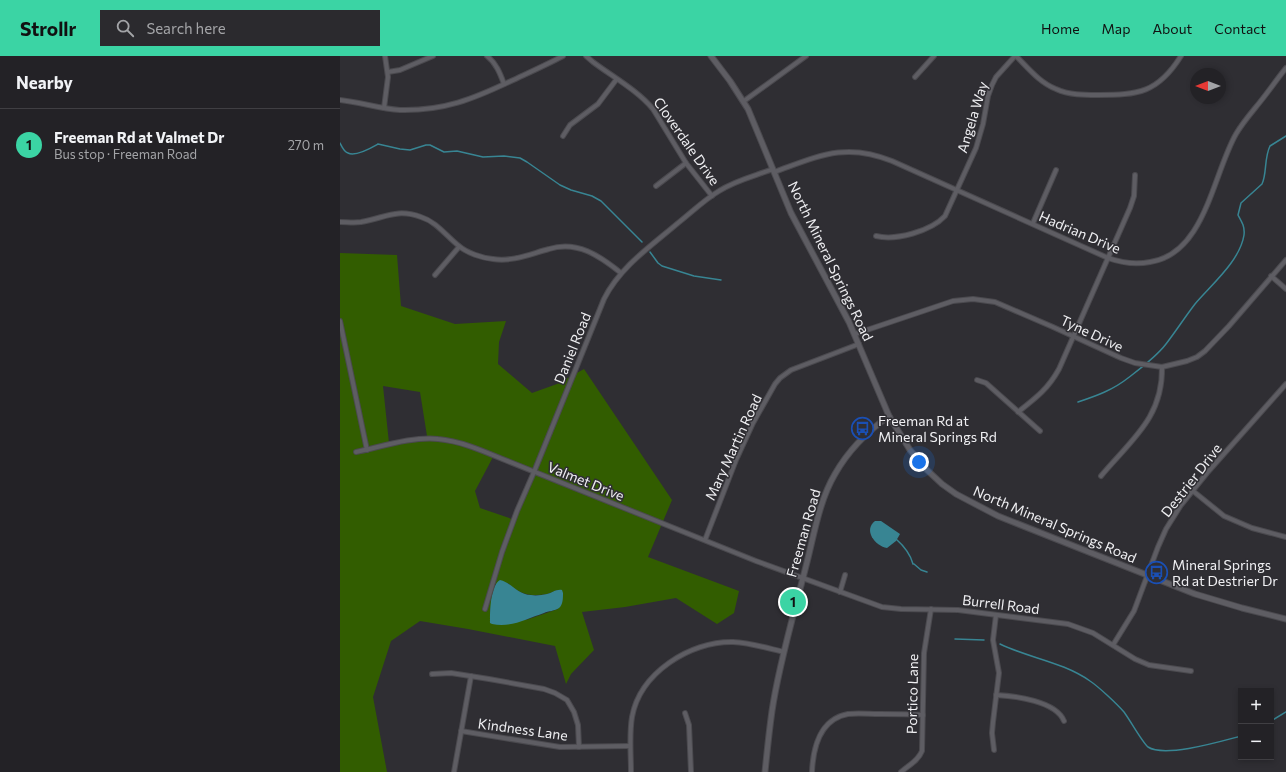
<!DOCTYPE html>
<meta charset="utf-8">
<style>
body{margin:0;font-family:Commissioner,sans-serif;background:#2b2a2e;color:#f1f3f6}
.controls{position:absolute;right:12px;bottom:12px;display:grid;overflow:hidden;border-radius:0px;box-shadow:0 2px 6px #0003}
.controls button{width:36px;height:36px;display:grid;place-items:center;padding:0;border:0;border-bottom:1px solid #403f43;background:#232226;color:#f1f3f6;font:20px sans-serif}
.compass{position:absolute;left:850px;top:12px;width:36px;height:36px;border-radius:50%;background:#232226;box-shadow:0 2px 6px #0003;rotate:270deg}
.you{position:absolute;left:579px;top:406px;width:14px;height:14px;margin:-10px;border:3px solid #fff;border-radius:50%;background:#1a73e8;box-shadow:0 0 0 6px #1a73e833}
.badge{display:grid;place-items:center;width:26px;height:26px;border-radius:50%;background:#3bd4a4;color:#111;font-size:13px;font-weight:700}
.pin{position:absolute;translate:-50% -50%;border:2px solid #fff;box-shadow:0 1px 4px #0006}
.list{margin:0;padding:0;list-style:none}
h2{display:flex;justify-content:space-between;align-items:center;height:52px;margin:0;padding:0 16px;font-size:17px}
h2 small{font-size:13px;font-weight:400;color:#a3a4a7}
.list li{display:grid;grid-template-columns:26px 1fr auto;gap:12px;align-items:center;box-sizing:border-box;height:72px;padding:0 16px;border-top:1px solid #403f43}
.list b{display:block;font-size:15px;white-space:nowrap}
.list p{margin:0;font-size:13px;white-space:nowrap;color:#a3a4a7}
.list em{font-size:13px;font-style:normal;color:#a3a4a7}
.icon{flex:none;width:22px;height:22px;fill:none;stroke:currentColor;stroke-width:2;stroke-linecap:round;stroke-linejoin:round}
.map{position:relative;flex:none;width:946px;height:716px;overflow:hidden}
header{display:flex;align-items:center;gap:24px;box-sizing:border-box;height:56px;padding:0 20px;background:#3bd4a4;color:#111}
header strong{font-size:19px}
nav{display:flex;gap:22px;margin-inline-start:auto;font-size:14px}
.search{width:280px;height:36px;background:#2b2a2e;display:flex;align-items:center;gap:10px;box-sizing:border-box;padding:0 14px;border-radius:0px;color:#a3a4a7;font-size:15px}
main{display:flex}
aside{flex:1;background:#232226}
.map>svg:first-child{display:block}
.green{fill:#325d00;fill-rule:evenodd}
.water{fill:#388593}
.lines{fill:none;stroke-linecap:round;stroke-linejoin:round}
.stream{stroke:#388593;stroke-width:1.5}
.minor-casing{stroke:#4b4a4f;stroke-width:6}
.tertiary-casing{stroke:#4b4a4f;stroke-width:7}
.minor{stroke:#5e5d63;stroke-width:4}
.tertiary{stroke:#5e5d63;stroke-width:5}
.labels{text-anchor:middle;dominant-baseline:central;stroke-width:3;stroke-linejoin:round;paint-order:stroke}
.street-label{font-size:14px;fill:#efeff2;stroke:#2f2e33}
.poi-label{font-size:14px;fill:#efeff2;stroke:#2f2e33;text-anchor:start}
</style>
<header>
<strong>Strollr</strong>
<div class="search"><svg class="icon" aria-label="search" viewBox="0 0 24 24"><circle cx="10" cy="10" r="6"/><path d="M15 15l6 6"/></svg>Search here</div>
<nav><a>Home</a><a>Map</a><a>About</a><a>Contact</a></nav>
</header>
<main>
<aside>
<h2>Nearby<small></small></h2>
<ul class="list">
<li><span class="badge">1</span><div><b>Freeman Rd at Valmet Dr</b><p>Bus stop · Freeman Road</p></div><em>270 m</em></li>
</ul>
</aside>
<div class="map">
<svg width="946" height="716" viewBox="0 0 946 716">
<rect width="100%" height="100%" fill="#2f2e33"/>
<path class="green" d="M 0,197 L 57,199 L 61,250 L 115,268 L 166,265 L 159,286 L 158,308 L 192,337 L 217,328 L 244,313 L 332,444 L 308,501 L 399,535 L 394,557 L 377,568 L 336,542 L 285,551 L 242,556 L 254,594 L 231,618 L 226,628 L 215,590 L 128,573 L 80,565 L 51,585 L 33,641 L 47,716 L 0,716 ZM 43,330 L 80,336 L 87,380 L 49,387 ZM 153,401 L 192,416 L 172,463 L 140,452 L 135,435 ZM 168,527 C 179,538 191,541 207,538 C 211,537 215,534 219,534 L 218,553 L 186,564 L 150,557 L 155,528 Z"/>
<g class="water">
<path d="M 535,465 L 541,465 L 560,478 L 556,485 L 547,492 C 535,490 523,474 535,465 Z"/>
<path d="M 160,524 C 172,527 178,539 191,539 C 196,540 202,539 207,538 C 212,537 216,533 222,534 L 223,537 C 223,542 223,549 219,552 C 215,555 208,555 204,557 C 186,563 171,572 152,568 L 150,567 C 150,556 150,530 160,524 Z"/>
</g>
<g class="lines">
<g class="stream">
<path d="M 0,87 C 2,91 4,96 8,97 C 16,101 31,92 38,88 L 60,93 L 70,94 L 86,89 L 90,89 L 104,96 L 117,95 L 143,101 L 164,100 L 180,102 L 187,106 L 220,129 L 231,134 L 252,140 L 261,145 L 302,186"/>
<polyline points="310,196 318,207 322,210 354,220 381,224"/>
<path d="M 738,346 C 756,340 773,334 788,322 C 801,312 816,301 826,288 C 836,275 845,261 855,248 C 871,229 900,205 904,179 C 905,171 902,166 898,159 L 901,147 L 922,128 C 927,118 924,102 930,90 L 946,80"/>
<path d="M 556,483 C 564,490 570,497 573,508 L 574,508 L 581,514 L 587,516"/>
<polyline points="615,583 644,584"/>
<path d="M 660,588 C 689,602 723,606 750,625 C 759,631 777,648 784,656 C 790,664 802,686 808,691 C 825,702 882,685 901,680"/>
<polyline points="931,665 946,656"/>
</g>
<defs>
<g id="minor">
<path d="M 147,0 C 156,7 160,17 164,28"/>
<path d="M 246,0 L 253,6 C 273,21 297,34 313,53 L 346,107 L 372,140"/>
<path d="M 676,0 C 688,12 700,27 716,33 C 729,39 744,39 758,39 C 798,39 818,37 841,0"/>
<polyline points="48,16 60,14 93,0"/>
<polyline points="575,21 594,0"/>
<path d="M 0,44 C 20,46 40,53 60,54 C 104,55 133,43 171,25 C 188,17 206,9 223,0"/>
<polyline points="404,45 466,0"/>
<polyline points="44,52 48,21 45,0"/>
<polyline points="223,80 230,69 258,48 276,24"/>
<path d="M 434,116 C 479,100 505,86 552,105 L 768,202 C 782,207 795,209 810,206 C 865,198 873,118 896,78 C 903,66 912,56 920,46 C 929,35 937,23 946,12"/>
<polyline points="316,130 346,107"/>
<path d="M 0,166 C 7,166 14,167 21,166 C 45,162 56,152 81,161 C 97,166 106,180 119,190 C 127,197 142,202 153,203 C 173,206 190,198 209,193 C 237,184 260,200 281,217"/>
<polyline points="693,167 716,114"/>
<path d="M 536,180 C 556,185 591,175 605,160 L 636,92 L 643,68 L 648,40 L 652,29 L 656,21 L 675,0"/>
<polyline points="95,219 119,191"/>
<polyline points="931,220 946,233"/>
<polyline points="0,265 27,394"/>
<polyline points="515,278 613,245 633,243 655,246 713,271 781,302 795,307 822,311 847,305 857,301 865,295 889,270 946,204"/>
<polyline points="637,324 646,327 700,375"/>
<path d="M 678,356 C 696,342 708,333 719,313 L 790,152 L 794,140 L 795,119"/>
<path d="M 16,396 C 40,391 74,380 98,383 C 120,385 141,394 160,402 L 416,505 L 542,551 L 561,553 L 618,554 L 728,568 L 753,577 L 795,603 L 809,609 L 851,615"/>
<path d="M 761,420 C 791,384 823,362 822,311"/>
<polyline points="853,435 884,460 912,472 946,481"/>
<polyline points="365,484 396,404 413,367 435,328 440,322 451,314 519,288"/>
<polyline points="500,536 505,519"/>
<path d="M 145,553 L 162,496 L 177,455 L 194,416 L 264,243 C 280,211 311,190 338,167 C 352,156 364,144 379,135 C 396,124 415,120 433,113"/>
<polyline points="773,589 794,555 818,491 826,473 841,449 867,417 946,328"/>
<polyline points="92,618 111,617 149,623 204,633 215,637 227,644 234,656 238,669 239,691"/>
<path d="M 656,639 C 675,640 716,645 724,665"/>
<polyline points="345,657 349,669 351,716"/>
<polyline points="121,675 220,691 290,690"/>
<polyline points="654,694 652,677 653,666 659,617 653,584 656,559"/>
<polyline points="114,716 131,620"/>
<path d="M 291,716 C 291,698 289,679 292,661 C 300,617 350,585 393,586 C 411,587 427,592 444,596"/>
<path d="M 472,716 C 473,692 480,663 508,658 C 518,657 529,658 539,658 C 554,658 568,658 583,659"/>
<path d="M 561,716 C 569,709 578,705 582,695 L 584,597 L 591,553"/>
</g>
<g id="tertiary">
<polyline points="371,0 390,25 408,53 451,157 509,266 549,360 570,394 587,414 602,428 616,438 658,460 855,538 902,552 946,563"/>
<path d="M 425,716 C 427,696 429,676 432,655 C 439,607 454,558 466,510 C 474,479 479,445 495,418 C 508,395 528,375 549,360"/>
</g>
</defs>
<use href="#minor" class="minor-casing"/>
<use href="#tertiary" class="tertiary-casing"/>
<use href="#minor" class="minor"/>
<use href="#tertiary" class="tertiary"/>
</g>
<defs>
<symbol id="bus-ring" viewBox="-11 -11 22 22"><circle r="9.5" fill="#2f2e33" stroke="#1a4fb4" stroke-width="1.5"/><path d="M-5-6H5V4H4V6H2V4H-2V6H-4V4H-5ZM-3.5-4V0h7V-4ZM-3.5 1.2v1.5H-2V1.2ZM2 1.2v1.5H3.5V1.2Z" fill="#1a4fb4"/></symbol>
</defs>
<g fill-rule="evenodd">
<use href="#bus-ring" x="510" y="360" width="25" height="25"/>
<use href="#bus-ring" x="804" y="504" width="25" height="25"/>
</g>
<g class="labels">
<g class="street-label">
<text transform="translate(632 61) rotate(-73)">Angela Way</text>
<text transform="translate(347 85) rotate(55)">Cloverdale Drive</text>
<text transform="translate(740 176) rotate(23)">Hadrian Drive</text>
<text transform="translate(491 205) rotate(64)">North Mineral Springs Road</text>
<text transform="translate(752 277) rotate(25)">Tyne Drive</text>
<text transform="translate(232 292) rotate(-68)">Daniel Road</text>
<text transform="translate(393 391) rotate(-65)">Mary Martin Road</text>
<text transform="translate(851 424) rotate(-52)">Destrier Drive</text>
<text transform="translate(246 425) rotate(22)">Valmet Drive</text>
<text transform="translate(715 468) rotate(23)">North Mineral Springs Road</text>
<text transform="translate(463 477) rotate(-74)">Freeman Road</text>
<text transform="translate(661 548) rotate(7)">Burrell Road</text>
<text transform="translate(572 638) rotate(-89)">Portico Lane</text>
<text transform="translate(183 673) rotate(8)">Kindness Lane</text>
</g>
<g class="poi-label">
<text x="538" y="364">Freeman Rd at<tspan x="538" dy="16">Mineral Springs Rd</tspan></text>
<text x="832" y="508">Mineral Springs<tspan x="832" dy="16">Rd at Destrier Dr</tspan></text>
</g>
</g>
</svg>
<div class="controls">
<button>+</button>
<button>−</button>
</div>
<svg class="compass" viewBox="-18 -18 36 36"><path d="M0-13l5 13h-10z" fill="#e53935"/><path d="M0 13l5-13h-10z" fill="#a3a4a7"/></svg>
<div class="you"></div>
<div class="pin badge" style="left:453px;top:546px">1</div>
</div>
</main>
